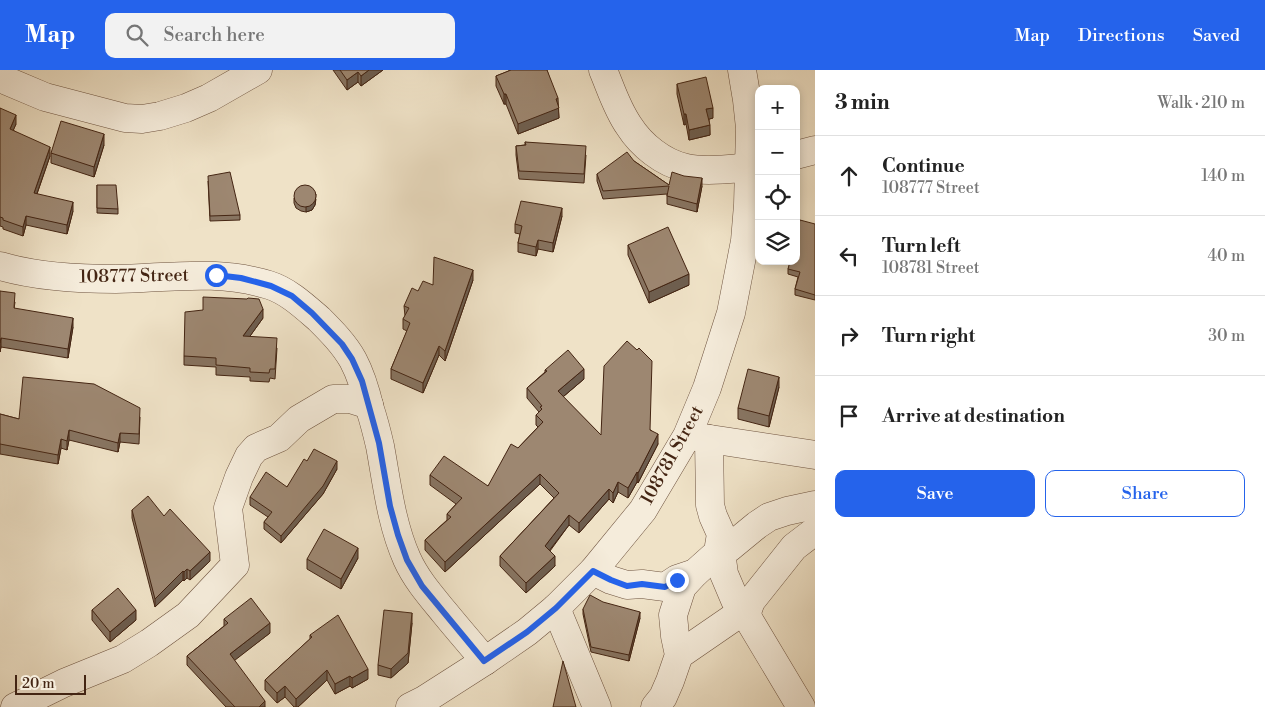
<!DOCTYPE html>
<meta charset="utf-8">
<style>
body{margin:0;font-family:"Libre Bodoni",serif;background:#f2f2f2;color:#222}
.controls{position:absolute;right:15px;top:15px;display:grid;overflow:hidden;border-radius:10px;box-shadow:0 2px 8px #0003}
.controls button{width:45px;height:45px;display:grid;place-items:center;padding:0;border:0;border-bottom:1px solid #e0e0e0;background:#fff;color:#222;font:25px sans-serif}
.scale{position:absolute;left:15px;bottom:12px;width:71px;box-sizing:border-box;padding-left:5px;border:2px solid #442513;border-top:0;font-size:14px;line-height:18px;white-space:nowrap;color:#442513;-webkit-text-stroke:4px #f5ecdb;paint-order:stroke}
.stop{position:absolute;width:15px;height:15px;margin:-11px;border:4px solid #2563eb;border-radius:50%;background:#fff}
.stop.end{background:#2563eb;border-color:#fff;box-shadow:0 1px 5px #0008}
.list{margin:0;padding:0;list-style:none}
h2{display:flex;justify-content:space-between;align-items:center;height:65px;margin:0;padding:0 20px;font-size:21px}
h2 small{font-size:16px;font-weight:400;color:#767676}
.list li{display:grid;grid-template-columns:32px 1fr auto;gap:15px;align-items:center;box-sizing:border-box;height:80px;padding:0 20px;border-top:1px solid #e0e0e0}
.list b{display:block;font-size:19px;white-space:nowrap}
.list p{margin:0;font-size:16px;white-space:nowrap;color:#767676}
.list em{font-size:16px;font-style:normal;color:#767676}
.actions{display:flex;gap:10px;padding:15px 20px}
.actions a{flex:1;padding:11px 0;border:1px solid #2563eb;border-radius:10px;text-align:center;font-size:18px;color:#2563eb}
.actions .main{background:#2563eb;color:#fff}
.icon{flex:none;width:28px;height:28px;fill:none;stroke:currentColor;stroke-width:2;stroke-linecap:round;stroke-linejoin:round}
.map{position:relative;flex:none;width:815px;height:637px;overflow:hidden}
header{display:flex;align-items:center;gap:30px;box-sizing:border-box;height:70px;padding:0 25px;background:#2563eb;color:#fff}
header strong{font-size:24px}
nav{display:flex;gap:28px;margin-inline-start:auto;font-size:18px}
.search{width:350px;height:45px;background:#f2f2f2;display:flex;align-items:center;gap:12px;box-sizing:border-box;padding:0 18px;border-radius:10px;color:#767676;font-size:19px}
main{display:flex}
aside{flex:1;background:#fff}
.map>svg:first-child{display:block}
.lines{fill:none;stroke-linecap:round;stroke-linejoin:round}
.minor-casing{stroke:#6f5440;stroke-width:29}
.tertiary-casing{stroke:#6f5440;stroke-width:29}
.minor{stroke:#f5ecdb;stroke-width:28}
.tertiary{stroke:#f5ecdb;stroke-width:28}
.wall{fill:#877461;stroke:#442513}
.shaded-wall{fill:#6e5e4f;stroke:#442513}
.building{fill:#9d8771;stroke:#442513}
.route{stroke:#2563eb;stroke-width:6}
.labels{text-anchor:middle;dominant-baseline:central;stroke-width:4;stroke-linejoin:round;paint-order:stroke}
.street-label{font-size:18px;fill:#442513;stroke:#f5ecdb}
</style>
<header>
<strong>Map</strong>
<div class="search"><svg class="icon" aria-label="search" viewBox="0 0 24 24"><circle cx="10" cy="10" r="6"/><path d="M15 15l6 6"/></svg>Search here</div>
<nav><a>Map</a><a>Directions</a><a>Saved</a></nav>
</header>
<main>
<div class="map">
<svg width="815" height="637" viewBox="0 0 815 637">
<rect width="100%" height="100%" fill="#efe2c7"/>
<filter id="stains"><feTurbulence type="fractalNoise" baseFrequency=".004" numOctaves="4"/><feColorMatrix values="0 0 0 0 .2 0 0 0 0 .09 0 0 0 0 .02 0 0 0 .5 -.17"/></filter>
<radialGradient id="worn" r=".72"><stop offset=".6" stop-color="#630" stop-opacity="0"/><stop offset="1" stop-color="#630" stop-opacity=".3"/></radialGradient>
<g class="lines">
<defs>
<g id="minor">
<path d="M 603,0 C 611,19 617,39 629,56 C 641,75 663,93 686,98 C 704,102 741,99 759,95"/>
<polyline points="0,8 45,27 125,48 142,49 160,46 186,38 209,28 258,0"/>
<polyline points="796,85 815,80"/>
<path d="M 0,196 C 37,207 77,209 116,209 C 169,208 217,199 269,215 C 288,221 304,236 319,249 C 331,261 344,274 353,290 C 361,305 366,322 370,339 C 374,351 377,363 380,376 C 387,414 391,453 407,489 C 416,509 430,525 444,542 C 457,558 471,574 485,591"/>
<polyline points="690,366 815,385"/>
<polyline points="709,369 710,435 713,446 721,464 719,476 721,482 724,504 735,530 746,545 751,531 794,477 815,461"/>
<polyline points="593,501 611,510 627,515 642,514 665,517 677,509 695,503 714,486 729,478 757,455 769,447 787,441 815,435"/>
<polyline points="556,538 597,637"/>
<polyline points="746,545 801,637"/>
<polyline points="679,585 743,541"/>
<polyline points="15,637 64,613 123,589 149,573 188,545 235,495 228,438 239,407 249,386 256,378 279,368 299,349 333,329 350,329 369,335"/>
<polyline points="655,637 663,627 670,611 679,585 675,566 673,545 682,517 695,503"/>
</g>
<polyline id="tertiary" points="410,637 424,630 485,591 527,562 556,538 593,501 643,440 687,366 707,318 731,243 745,171 748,135 750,58 747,30 742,0"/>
</defs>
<use href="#minor" class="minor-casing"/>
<use href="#tertiary" class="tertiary-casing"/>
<use href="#minor" class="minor"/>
<use href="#tertiary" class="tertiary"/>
</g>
<g class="wall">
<polygon points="333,0 383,0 361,16 358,12 347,20"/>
<polygon points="509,0 547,0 558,36 559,48 518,64 506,34 504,34 496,16 496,6 509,1"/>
<polygon points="677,14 713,48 709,49 710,65 689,70 686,54 684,55 677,24"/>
<polygon points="0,38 16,54 13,60 50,86 37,124 73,141 67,164 26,155 23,166 3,159 3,157 0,156"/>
<polygon points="525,72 586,85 584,113 519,109 516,85 516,76 525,75"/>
<polygon points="104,75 94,107 51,93 51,83"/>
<polygon points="634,91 669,115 702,116 697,142 667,134 667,124 603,129 597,111 597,104"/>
<polygon points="208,111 240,145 240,150 210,151"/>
<polygon points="97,115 118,139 118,144 97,143"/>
<polygon points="294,128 316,129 315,135 312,140 306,142 301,141 296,138 294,133"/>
<polygon points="562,146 553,182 538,179 536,186 518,182 518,173 520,164 515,163 515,154"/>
<polygon points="815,154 815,230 795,225 795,219 798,207 788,204 788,199"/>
<polygon points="628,175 689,215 649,233 628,185"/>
<polygon points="473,210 445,291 439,285 423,323 391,309 391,299 407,261 403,259 403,249 405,246 404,236 418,221 433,215"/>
<polygon points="0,221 15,232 14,239 73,257 68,288 1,277 0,282"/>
<polygon points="263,248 250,266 277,278 275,309 270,308 269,312 250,311 250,307 216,305 216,297 184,295 184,286"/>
<polygon points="545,300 584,309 563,327 601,365 651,360 658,374 638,413 637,412 628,428 618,422 613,433 609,429 579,463 569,455 550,481 555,496 526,523 500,496 500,486 554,428 540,414 445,502 425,480 425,470 447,450 447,444 456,434 430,415 430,405 488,416 518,378 538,357 536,355 536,345 539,342 527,328 527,318 545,302"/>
<polygon points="779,317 769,357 738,349 738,338"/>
<polygon points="0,344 19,349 140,347 139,374 120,372 118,382 69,370 67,380 61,378 58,394 0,384"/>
<polygon points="307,391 337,399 323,424 281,473 264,459 264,452 268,447 250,435 250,427 287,417"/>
<polygon points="132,440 164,446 210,491 190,510 187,508 184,511 183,510 155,537 132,448"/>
<polygon points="358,488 341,519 307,499 307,489"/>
<polygon points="583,539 640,548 629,591 591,582 583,544"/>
<polygon points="92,540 136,550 110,572 92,550"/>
<polygon points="224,549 270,563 234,590 265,637 226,637 187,595 187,586 224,556"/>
<polygon points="412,553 408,593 391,608 378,605 378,595"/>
<polygon points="310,565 368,609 352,618 350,616 335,624 327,610 298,637 294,637 285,627 277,633 265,620 265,610 310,569"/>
</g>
<g class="shaded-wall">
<polygon points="369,0 383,0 361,16 361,6"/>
<polygon points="358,2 358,12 347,20 347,10"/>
<rect x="504" y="24" width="2" height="10"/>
<polygon points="558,28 559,48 518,64 518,54"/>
<polygon points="713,38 713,48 706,50 706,39"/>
<polygon points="684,44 686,44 686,54 684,55"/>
<polygon points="16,45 16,54 10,68 10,59"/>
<polygon points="710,55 710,65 689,70 689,60"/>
<polygon points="104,64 104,75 94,107 94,97"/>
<polygon points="50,77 50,86 34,132 34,123"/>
<polygon points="702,108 702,116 697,142 697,134"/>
<polygon points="316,124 315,135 312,140 306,142 306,137"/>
<polygon points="73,132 73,141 67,164 67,155"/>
<polygon points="562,138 562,146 553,182 553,173"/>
<polygon points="26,146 26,155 23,166 23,157"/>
<polygon points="538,170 538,179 536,186 536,177"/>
<polygon points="473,200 473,210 445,291 445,281"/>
<polygon points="689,204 689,215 649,233 649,222"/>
<polygon points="263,239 263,248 243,276 243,266"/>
<polygon points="73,248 73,257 68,288 68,279"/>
<polygon points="1,268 1,277 0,282 0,273"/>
<polygon points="439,276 439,285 423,323 423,313"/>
<polygon points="584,299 584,309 558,331 558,321"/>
<polygon points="779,307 779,317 769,357 769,346"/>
<polygon points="69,360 69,370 67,380 67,371"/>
<polygon points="120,363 120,372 118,382 118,373"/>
<polygon points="658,364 658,374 638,413 638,403"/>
<polygon points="61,369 61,378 58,394 58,385"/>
<polygon points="337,391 337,399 323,424 281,473 281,466"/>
<polygon points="637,402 637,412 628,428 628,418"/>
<polygon points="540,404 540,414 445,502 445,492"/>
<polygon points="618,412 618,422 613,433 613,423"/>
<polygon points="609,419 609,429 579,463 579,453"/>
<polygon points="569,445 569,455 545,486 545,476"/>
<polygon points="358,478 358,488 341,519 341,509"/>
<polygon points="210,482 210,491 190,510 190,501"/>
<polygon points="555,486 555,496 526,523 526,513"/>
<polygon points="187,499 187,508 184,511 184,502"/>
<polygon points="183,501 183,510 155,537 155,529"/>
<polygon points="136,540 136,550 110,572 110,562"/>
<polygon points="640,542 640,548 629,591 629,585"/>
<polygon points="412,543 412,553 408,593 391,608 391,599"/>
<polygon points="270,553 270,563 230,594 230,584"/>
<polygon points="368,599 368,609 352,618 352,608"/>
<polygon points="327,600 327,610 298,637 296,637 296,629"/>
<polygon points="350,606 350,616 335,624 335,614"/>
<polygon points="285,616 285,627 277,633 277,623"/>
<polygon points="265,631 265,637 259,637"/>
</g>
<g class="building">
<polygon points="340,0 369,0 361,6 358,2 347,10"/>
<polygon points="511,0 547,0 558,28 556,29 559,38 518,54 506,24 504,24 496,6"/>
<polygon points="706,7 713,38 706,39 710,55 689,60 686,44 684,44 677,14"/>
<polygon points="0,38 16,45 10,59 50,77 34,123 73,132 67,155 26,146 23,157 3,150 3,148 0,147"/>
<polygon points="61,51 104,64 94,97 51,83"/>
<polygon points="525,72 586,76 584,104 519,101 516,76 526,75"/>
<polygon points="627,82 634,91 669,115 672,102 684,106 702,108 697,134 667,126 669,116 603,121 597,104"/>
<polygon points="230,102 240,145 210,146 208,106"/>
<polygon points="97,115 116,115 118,139 97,138"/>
<circle cx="305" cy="126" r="11"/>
<polygon points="521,131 562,138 553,173 538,170 536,177 518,173 522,156 515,154"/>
<polygon points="800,150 815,154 815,225 795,219 800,202 788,199 790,191 796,191 796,165"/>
<polygon points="668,157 689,204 649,222 628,175"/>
<polygon points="434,187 473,200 445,281 439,276 423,313 391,299 410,253 403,249 409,238 404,236 412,218 418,221 423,211 433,215"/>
<polygon points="0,221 15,223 14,238 73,248 68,279 1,268 0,273"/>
<polygon points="203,227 247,229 248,228 259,229 263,239 243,266 277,268 275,299 270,299 269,303 250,302 250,298 216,295 216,288 184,286 185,242 203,240"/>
<polygon points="627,271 637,280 639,278 652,291 650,360 658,364 638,403 637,402 628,418 618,412 613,423 609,419 579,453 569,445 545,476 555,486 526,513 500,486 559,423 540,404 445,492 425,470 451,447 447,444 462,428 430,405 444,386 488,416 511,374 518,378 543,352 536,345 542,339 540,337 542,336 527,318 547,301 545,300 568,280 584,299 558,321 601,365 604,296"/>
<polygon points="748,299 779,307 769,346 738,338"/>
<polygon points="23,307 94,314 140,338 139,364 120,363 118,373 69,360 67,371 61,369 58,385 0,374 0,344 19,349"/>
<polygon points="314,379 337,391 323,416 281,466 264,452 272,442 250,427 266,402 287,417 304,389 307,391"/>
<polygon points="148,426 164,446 170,439 210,482 190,501 187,499 184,502 183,501 155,529 132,440"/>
<polygon points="324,459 358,478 341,509 307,489"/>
<polygon points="118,518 136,540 110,562 92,540"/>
<polygon points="590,525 603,532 640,542 629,585 591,577 583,539"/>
<polygon points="251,528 270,553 230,584 265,631 259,637 235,637 187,586 228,553 224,549"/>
<polygon points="384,540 412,543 408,583 391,599 378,595"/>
<polygon points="338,545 368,599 352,608 350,606 335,614 327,600 296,629 285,616 277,623 265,610 312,567 310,565"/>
<polygon points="563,591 576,637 553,637"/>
</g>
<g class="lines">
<polyline class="route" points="216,205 241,208 271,216 292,226 312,243 342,274 352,289 362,311 379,373 390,436 398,465 407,490 422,516 484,591 527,562 556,538 593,501 611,510 627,516 642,514 665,517 677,510"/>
</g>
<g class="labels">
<g class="street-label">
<text transform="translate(134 206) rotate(-1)">108777 Street</text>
<text transform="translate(672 385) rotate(-61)">108781 Street</text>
</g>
</g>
<rect width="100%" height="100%" filter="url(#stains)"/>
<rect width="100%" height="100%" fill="url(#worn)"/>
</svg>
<div class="controls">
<button>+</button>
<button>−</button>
<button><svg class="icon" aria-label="locate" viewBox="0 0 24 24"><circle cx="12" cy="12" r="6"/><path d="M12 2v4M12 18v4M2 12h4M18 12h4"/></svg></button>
<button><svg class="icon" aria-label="layers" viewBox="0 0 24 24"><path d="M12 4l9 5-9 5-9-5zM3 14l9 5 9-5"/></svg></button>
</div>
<div class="scale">20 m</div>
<div class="stop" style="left:216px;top:205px"></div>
<div class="stop end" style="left:677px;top:510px"></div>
</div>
<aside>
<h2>3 min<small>Walk · 210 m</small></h2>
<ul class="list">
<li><svg class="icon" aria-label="ahead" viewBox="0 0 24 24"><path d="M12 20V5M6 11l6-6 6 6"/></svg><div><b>Continue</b><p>108777 Street</p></div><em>140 m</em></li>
<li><svg class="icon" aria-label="left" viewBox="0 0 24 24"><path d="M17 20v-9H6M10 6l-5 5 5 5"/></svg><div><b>Turn left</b><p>108781 Street</p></div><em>40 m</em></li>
<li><svg class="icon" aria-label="right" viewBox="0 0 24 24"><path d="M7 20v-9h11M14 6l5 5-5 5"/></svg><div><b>Turn right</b></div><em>30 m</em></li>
<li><svg class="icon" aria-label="arrive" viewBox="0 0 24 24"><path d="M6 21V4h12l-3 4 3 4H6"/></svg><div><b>Arrive at destination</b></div></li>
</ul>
<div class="actions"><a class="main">Save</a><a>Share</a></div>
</aside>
</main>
